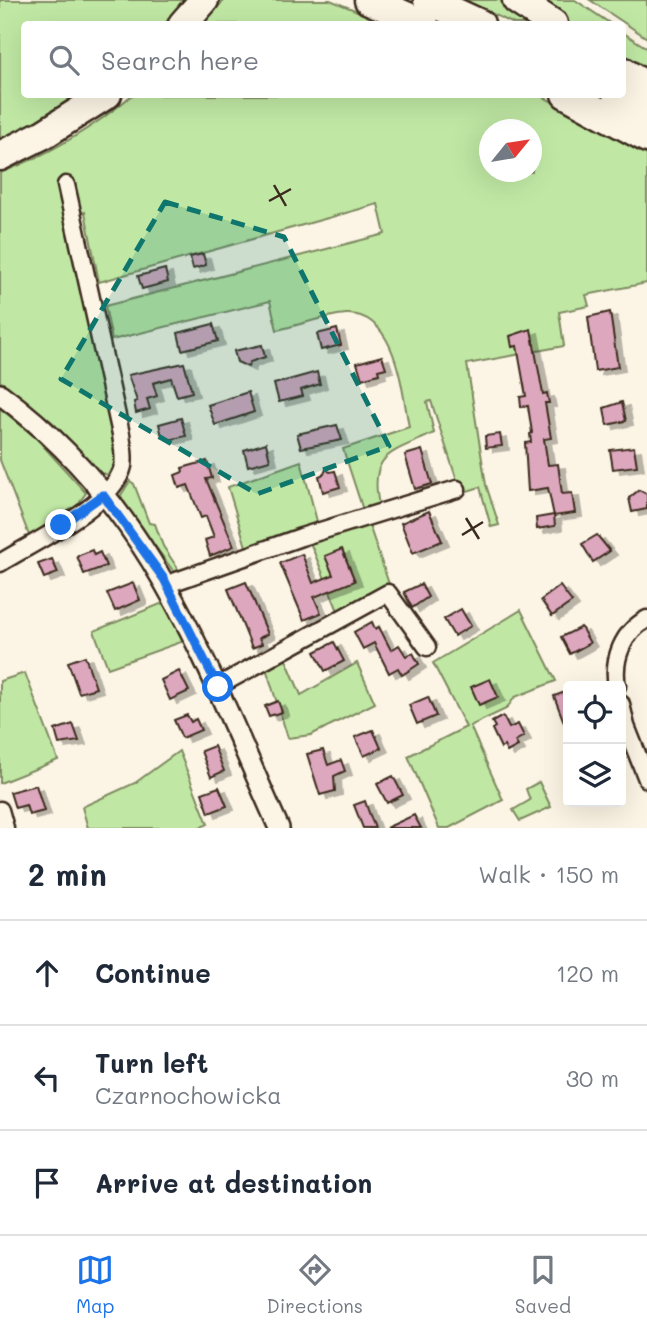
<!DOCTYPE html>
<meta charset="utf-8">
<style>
body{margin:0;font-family:Mali,sans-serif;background:#f2f2f3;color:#1f2937}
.controls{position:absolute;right:21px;bottom:21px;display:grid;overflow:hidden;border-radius:7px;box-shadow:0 7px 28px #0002}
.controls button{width:63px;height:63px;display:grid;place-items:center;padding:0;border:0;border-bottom:2px solid #e0e1e3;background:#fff;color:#1f2937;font:35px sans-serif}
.compass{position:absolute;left:479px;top:119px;width:63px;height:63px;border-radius:50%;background:#fff;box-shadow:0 7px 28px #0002;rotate:60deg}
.stop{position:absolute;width:21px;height:21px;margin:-16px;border:5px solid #1a73e8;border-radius:50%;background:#fff}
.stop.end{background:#1a73e8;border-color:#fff;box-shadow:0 2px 7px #0008}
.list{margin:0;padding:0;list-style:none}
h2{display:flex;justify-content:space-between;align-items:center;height:91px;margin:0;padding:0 28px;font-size:30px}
h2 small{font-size:23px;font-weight:400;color:#747a83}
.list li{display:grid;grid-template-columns:46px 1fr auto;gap:21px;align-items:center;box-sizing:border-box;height:105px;padding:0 28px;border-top:2px solid #e0e1e3}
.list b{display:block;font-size:26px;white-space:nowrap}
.list p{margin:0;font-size:23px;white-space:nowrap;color:#747a83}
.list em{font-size:23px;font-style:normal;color:#747a83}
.icon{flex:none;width:38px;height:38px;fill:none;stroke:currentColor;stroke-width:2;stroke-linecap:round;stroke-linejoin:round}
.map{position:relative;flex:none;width:647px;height:828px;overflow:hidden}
.search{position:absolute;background:#fff;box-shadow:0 7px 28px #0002;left:21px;right:21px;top:21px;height:77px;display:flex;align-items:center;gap:18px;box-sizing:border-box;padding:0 24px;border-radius:7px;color:#747a83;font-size:26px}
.sheet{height:406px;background:#fff}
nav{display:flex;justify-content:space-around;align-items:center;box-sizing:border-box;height:98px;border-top:2px solid #e0e1e3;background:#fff;font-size:19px;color:#747a83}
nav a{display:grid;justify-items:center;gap:4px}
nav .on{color:#1a73e8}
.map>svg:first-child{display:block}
.green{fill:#c0e8a4;stroke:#7e8961;stroke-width:2;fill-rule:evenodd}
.building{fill:#dda7be;stroke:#3b2a1e;stroke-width:2;filter:url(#shadow)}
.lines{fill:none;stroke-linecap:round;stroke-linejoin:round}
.minor-casing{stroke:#3b2a1e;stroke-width:21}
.tertiary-casing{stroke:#3b2a1e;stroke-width:24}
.motorway-casing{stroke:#3b2a1e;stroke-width:33}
.minor{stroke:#fcf5e5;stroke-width:16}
.tertiary{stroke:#fcf5e5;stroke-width:19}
.motorway{stroke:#fcf5e5;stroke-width:28}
.route{stroke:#1a73e8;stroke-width:9}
.marked{fill:#0f766e;fill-opacity:0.2;stroke:#0f766e;stroke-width:5;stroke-dasharray:14 9;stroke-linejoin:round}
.ticks{fill:none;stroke:#3b2a1e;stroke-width:2.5}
</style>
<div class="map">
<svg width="647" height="828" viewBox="0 0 647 828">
<defs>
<filter id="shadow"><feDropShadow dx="7" dy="4" stdDeviation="0" flood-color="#0004"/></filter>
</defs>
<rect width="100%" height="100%" fill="#fcf5e5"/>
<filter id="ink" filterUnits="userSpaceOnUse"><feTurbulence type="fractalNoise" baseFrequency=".0143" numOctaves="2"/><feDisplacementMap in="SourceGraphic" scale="14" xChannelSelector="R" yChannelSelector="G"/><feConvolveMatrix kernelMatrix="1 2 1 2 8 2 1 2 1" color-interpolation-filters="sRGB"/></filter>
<g filter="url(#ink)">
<g class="green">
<polygon points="0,0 189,0 164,24 24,24 24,94 89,95 0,143"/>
<polygon points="224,0 330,0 390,24 203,24"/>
<polygon points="463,0 505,0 541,24 514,24"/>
<polygon points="531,0 575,0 611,24 568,24"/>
<polygon points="590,0 647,0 647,38"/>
<polygon points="622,32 647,48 647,77 623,61"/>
<path d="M 132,95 L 540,95 L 647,155 L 647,283 L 586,295 L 589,306 L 559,312 L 564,346 L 467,364 L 486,485 L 499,525 L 491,527 L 480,487 L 461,493 L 431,401 L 427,402 L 434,433 C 393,453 368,452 379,505 L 363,510 L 343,449 L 409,427 C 402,392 397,312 346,314 C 324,316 299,325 277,330 L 270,301 L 112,340 L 105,306 L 385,234 L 378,204 L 99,282 L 85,212 L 66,217 L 118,451 L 115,471 L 111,469 L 108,475 L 99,472 L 52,422 L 0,381 L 0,173 C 46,156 95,127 132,95 ZM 490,130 L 532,130 L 532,172 L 490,172 Z"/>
<polygon points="0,408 36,438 86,493 80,501 82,505 30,538 0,460"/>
<polygon points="301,461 318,525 247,550 228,487"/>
<polygon points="130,481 134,484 149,523 155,524 163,546 182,575 177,576 122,501 121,495"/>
<polygon points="368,522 389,584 338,611 309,540"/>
<polygon points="163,603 184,641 108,668 94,631"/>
<polygon points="521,610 556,681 515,697 506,709 470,726 503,800 449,828 439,828 408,756 466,727 433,663"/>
<polygon points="285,657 301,695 357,663 375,703 311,735 288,738 266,668"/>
<polygon points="25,673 58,760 0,783 0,681"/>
<polygon points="179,751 208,824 199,828 88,828 82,807 135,783"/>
<polygon points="539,782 551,807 520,821 513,810 530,800 526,789"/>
</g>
<g class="building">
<polygon points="203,254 206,265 193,269 190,257"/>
<polygon points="165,269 168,282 142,289 138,276"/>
<polygon points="610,312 618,367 595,371 588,317"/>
<polygon points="213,324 218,341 182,350 178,333"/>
<polygon points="337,329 341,345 321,350 317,334"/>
<polygon points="531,329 543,394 547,393 549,403 545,403 551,438 544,439 548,465 558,464 562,494 572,493 575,513 554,516 548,488 528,491 525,443 531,442 530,434 532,433 528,406 521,407 520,397 526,396 517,346 512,347 510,336"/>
<polygon points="262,345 265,357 250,362 248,367 237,362 234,351"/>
<polygon points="382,356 386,368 378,370 379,374 362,379 357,363"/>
<polygon points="184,363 192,392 177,396 171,378 153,383 157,396 147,399 150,409 136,413 134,402 137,401 128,375"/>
<polygon points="317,372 320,384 301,390 303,396 279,402 274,384"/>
<polygon points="248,392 254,412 215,425 208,405"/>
<polygon points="622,402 626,421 607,425 604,408"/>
<polygon points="181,418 186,436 169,440 162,436 159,424"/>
<polygon points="337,425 342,440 301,448 297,434"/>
<polygon points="500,434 502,446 486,448 485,436"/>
<polygon points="266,443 270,460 248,466 244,450"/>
<polygon points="634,447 637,466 613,469 610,450"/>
<polygon points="422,450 432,484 415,489 405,455"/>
<polygon points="207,461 212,478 206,479 234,546 210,556 205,540 214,537 206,516 201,518 188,485 179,488 175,475 183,472 182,468"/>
<polygon points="326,469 330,472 335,471 340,487 323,492 319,476 324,474"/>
<polygon points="639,490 647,494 647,509 632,512 629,498"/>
<polygon points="429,511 442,541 413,553 401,523"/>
<polygon points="554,515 555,526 537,529 536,518"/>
<polygon points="597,535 610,551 593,562 582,544"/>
<polygon points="342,549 355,581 314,597 321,613 304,620 280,563 302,554 313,583 333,575 325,556"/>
<polygon points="92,550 94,555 100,552 106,566 84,574 77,556"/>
<polygon points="52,559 58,573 44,578 38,564"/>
<polygon points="246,582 268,634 259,638 262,644 252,648 228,589"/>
<polygon points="133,583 140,600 115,611 107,593"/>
<polygon points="421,584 428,597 412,608 404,592"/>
<polygon points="560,586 572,602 552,616 541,600"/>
<polygon points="461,609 471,626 454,636 444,619"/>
<polygon points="372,622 375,629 379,627 391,650 399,645 406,656 413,653 419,664 402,675 398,668 389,673 374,643 363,649 354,632"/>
<polygon points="581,627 590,643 570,654 561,637"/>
<polygon points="334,642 344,661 325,671 315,652"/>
<polygon points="85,656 96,688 79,693 68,662"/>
<polygon points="179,671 189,691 170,700 161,680"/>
<polygon points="490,679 498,697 479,705 471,687"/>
<polygon points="568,691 568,730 567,730 554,696"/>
<polygon points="428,697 436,716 417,724 409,705"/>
<polygon points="278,701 282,712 269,716 265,706"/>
<polygon points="187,715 191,722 196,719 201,730 182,738 174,720"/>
<polygon points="503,716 509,728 518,724 524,736 515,741 518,746 507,752 504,746 501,748 492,729 495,727 492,722"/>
<polygon points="73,724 79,741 59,744 55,730"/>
<polygon points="373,730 381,748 364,756 355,737"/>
<polygon points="214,746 224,771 211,777 201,751"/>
<polygon points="323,750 328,765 341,760 345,771 334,776 335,791 320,795 307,754"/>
<polygon points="393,776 403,795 387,803 377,784"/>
<polygon points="36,785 44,811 29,815 26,805 15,808 10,792"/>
<polygon points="219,787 227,806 209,813 202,793"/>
<polygon points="365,801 368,810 375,828 363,828 354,805"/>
<polygon points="414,815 421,828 386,828"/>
</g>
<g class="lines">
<defs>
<g id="minor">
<path d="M 0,563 C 32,543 115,504 123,466 C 125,456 122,444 121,434 L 66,185"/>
<polyline points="168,584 301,537 457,489"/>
<polyline points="218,686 388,593 427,647"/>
<path d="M 617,686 C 612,659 623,632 647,619"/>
<polyline points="621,704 626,726 647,779"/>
<polyline points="0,810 5,828"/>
</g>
<path id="tertiary" d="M 0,394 C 154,508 204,662 279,828"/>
<g id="motorway">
<polyline points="369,0 424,24"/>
<polyline points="428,0 480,24"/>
<polyline points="517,0 553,24"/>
<polyline points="183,24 204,0"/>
<polyline points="622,71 647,87"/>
<polyline points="566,94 647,138"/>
<polyline points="617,94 647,111"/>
<polyline points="0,156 44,134 107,94"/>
</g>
</defs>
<use href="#minor" class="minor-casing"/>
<use href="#tertiary" class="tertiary-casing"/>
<use href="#motorway" class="motorway-casing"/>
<use href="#minor" class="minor"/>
<use href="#tertiary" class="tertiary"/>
<use href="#motorway" class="motorway"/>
</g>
</g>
<g class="lines" filter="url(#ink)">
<polyline class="route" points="61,525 103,495 164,579 218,687"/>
</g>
<path class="marked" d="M 165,202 L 284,237 L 389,446 L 257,494 L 61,379 Z"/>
<path class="ticks" d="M 274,185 L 286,206M 269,201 L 291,189M 466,518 L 479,539M 462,535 L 483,522"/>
</svg>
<div class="controls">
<button><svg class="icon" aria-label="locate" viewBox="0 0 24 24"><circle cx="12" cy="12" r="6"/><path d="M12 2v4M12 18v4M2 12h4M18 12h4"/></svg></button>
<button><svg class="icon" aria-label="layers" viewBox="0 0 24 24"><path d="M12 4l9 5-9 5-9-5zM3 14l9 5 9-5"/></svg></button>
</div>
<svg class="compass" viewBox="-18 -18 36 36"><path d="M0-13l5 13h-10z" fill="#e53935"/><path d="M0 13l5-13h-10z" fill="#747a83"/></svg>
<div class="stop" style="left:218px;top:687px"></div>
<div class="stop end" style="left:61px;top:525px"></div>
<div class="search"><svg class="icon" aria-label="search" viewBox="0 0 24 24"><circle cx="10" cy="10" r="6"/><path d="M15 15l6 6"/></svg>Search here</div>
</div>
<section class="sheet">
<h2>2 min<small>Walk · 150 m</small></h2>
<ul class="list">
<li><svg class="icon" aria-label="ahead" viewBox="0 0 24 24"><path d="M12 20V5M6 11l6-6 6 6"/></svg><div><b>Continue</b></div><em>120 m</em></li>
<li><svg class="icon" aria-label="left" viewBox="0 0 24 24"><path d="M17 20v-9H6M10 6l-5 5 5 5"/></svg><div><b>Turn left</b><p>Czarnochowicka</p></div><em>30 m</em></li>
<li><svg class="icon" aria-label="arrive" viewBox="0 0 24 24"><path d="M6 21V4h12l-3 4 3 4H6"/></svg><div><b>Arrive at destination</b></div></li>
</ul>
</section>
<nav>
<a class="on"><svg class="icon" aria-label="map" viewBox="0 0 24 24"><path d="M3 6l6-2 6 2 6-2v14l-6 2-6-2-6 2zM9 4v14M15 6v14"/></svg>Map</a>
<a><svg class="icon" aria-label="directions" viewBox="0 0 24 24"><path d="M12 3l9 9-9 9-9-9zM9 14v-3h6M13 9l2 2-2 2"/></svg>Directions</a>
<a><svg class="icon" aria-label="saved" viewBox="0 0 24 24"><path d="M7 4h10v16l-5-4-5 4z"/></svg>Saved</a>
</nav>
